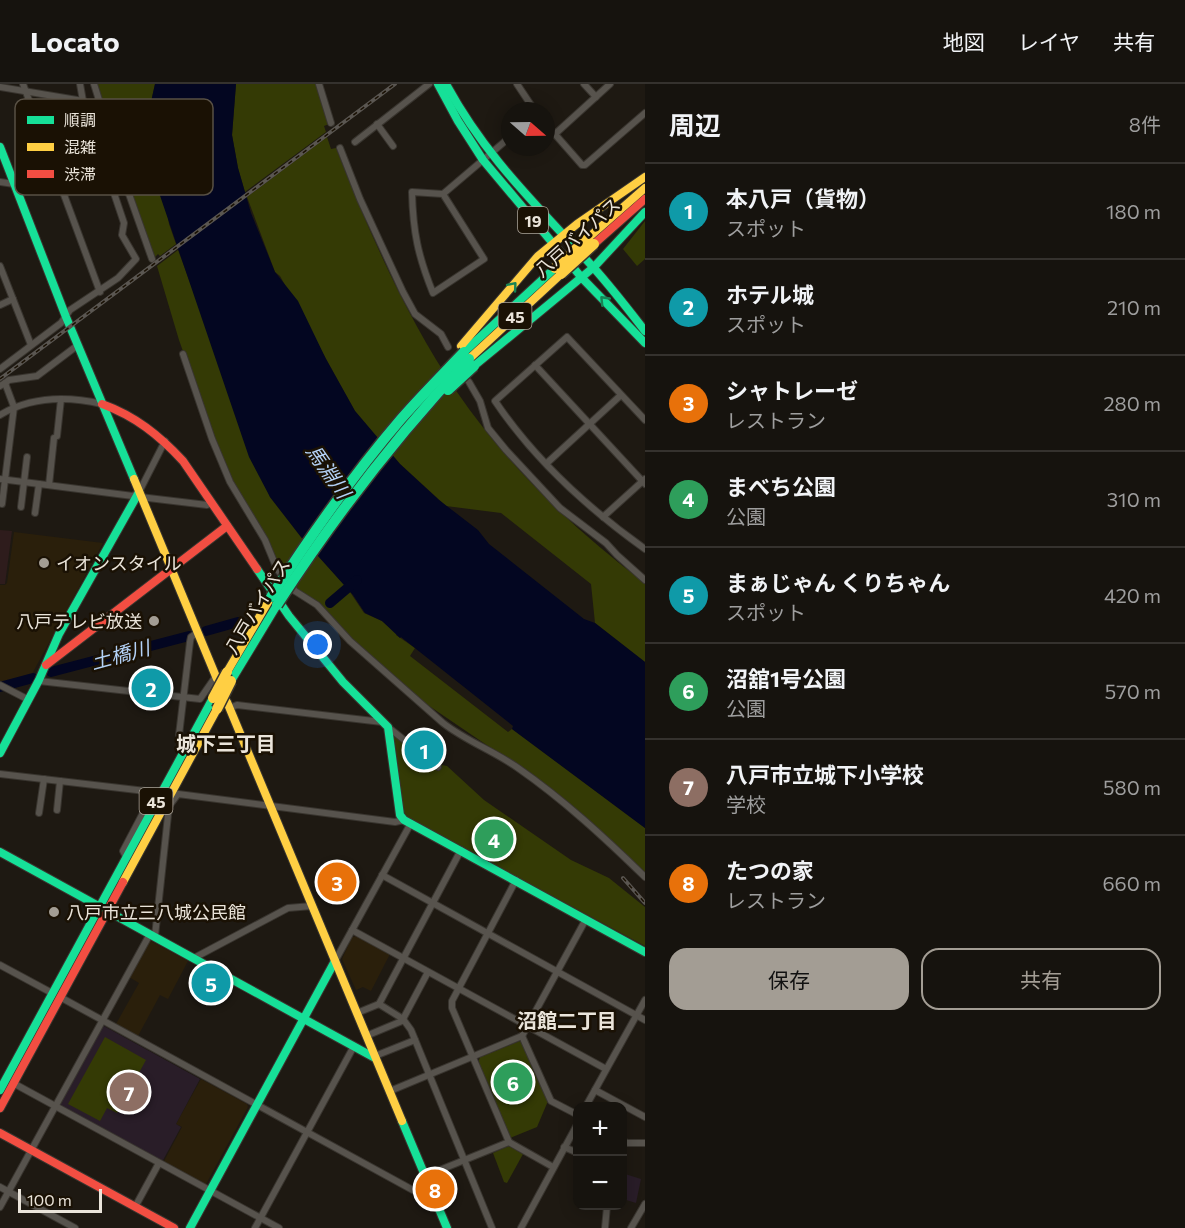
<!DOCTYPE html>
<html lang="ja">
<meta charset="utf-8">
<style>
body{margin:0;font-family:Commissioner,"Noto Sans JP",sans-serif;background:#1f1c17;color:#f1f3f6}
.controls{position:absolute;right:18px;bottom:18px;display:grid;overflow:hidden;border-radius:12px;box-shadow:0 3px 15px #0003}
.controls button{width:54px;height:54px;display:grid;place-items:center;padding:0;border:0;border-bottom:2px solid #35322e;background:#16130e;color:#f1f3f6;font:30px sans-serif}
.compass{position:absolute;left:501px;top:18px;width:54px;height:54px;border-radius:50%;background:#16130e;box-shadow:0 3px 15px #0003;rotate:110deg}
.scale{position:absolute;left:18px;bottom:15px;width:84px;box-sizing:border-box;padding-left:6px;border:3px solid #eae4da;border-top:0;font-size:16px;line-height:21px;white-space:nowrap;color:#eae4da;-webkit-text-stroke:4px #1a1104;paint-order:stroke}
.you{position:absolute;left:318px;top:561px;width:21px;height:21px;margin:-15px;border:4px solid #fff;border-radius:50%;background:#1a73e8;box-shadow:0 0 0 9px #1a73e833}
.badge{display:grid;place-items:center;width:39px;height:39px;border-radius:50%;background:#a39d94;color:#fff;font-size:20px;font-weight:700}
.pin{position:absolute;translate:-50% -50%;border:3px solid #fff;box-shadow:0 2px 6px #0006}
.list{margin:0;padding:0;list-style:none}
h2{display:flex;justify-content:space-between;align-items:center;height:78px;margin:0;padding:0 24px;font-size:26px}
h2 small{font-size:20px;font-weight:400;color:#9e9e9e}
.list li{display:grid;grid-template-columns:39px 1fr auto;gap:18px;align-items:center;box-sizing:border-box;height:96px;padding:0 24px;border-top:2px solid #35322e}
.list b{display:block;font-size:22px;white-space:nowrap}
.list p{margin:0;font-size:20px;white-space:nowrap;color:#9e9e9e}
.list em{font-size:20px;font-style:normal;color:#9e9e9e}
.actions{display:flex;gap:12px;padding:18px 24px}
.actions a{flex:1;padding:14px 0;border:2px solid #a39d94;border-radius:18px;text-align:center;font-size:21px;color:#a39d94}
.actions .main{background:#a39d94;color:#111}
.map{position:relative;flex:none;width:645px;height:1144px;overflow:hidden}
header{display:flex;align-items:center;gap:36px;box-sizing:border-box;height:84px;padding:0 30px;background:#16130e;border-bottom:2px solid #35322e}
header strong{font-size:28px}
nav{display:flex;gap:33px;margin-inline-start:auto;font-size:21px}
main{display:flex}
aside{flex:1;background:#16130e}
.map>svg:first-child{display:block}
.built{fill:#2a1f0b}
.industrial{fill:#2e1c1c}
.education{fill:#291d28}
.green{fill:#343a05}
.water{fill:#030621}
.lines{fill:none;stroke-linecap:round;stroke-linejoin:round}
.river{stroke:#030621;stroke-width:10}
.street-casing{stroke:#39352f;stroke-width:8}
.fast-casing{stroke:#39352f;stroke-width:10}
.slow-casing{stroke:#39352f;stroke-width:10}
.jam-casing{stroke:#39352f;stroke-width:10}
.street{stroke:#57534d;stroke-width:6}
.fast{stroke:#16e098;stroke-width:8}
.slow{stroke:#ffcf43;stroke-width:8}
.jam{stroke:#f24e42;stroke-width:8}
.rail-casing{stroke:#5a5651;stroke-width:4}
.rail{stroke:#1a1104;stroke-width:1.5;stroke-dasharray:4.5;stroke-linecap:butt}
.fast-bridge-casing{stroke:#39352f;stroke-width:13;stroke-linecap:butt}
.slow-bridge-casing{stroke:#39352f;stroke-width:13;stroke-linecap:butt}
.fast-bridge{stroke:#16e098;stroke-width:10}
.slow-bridge{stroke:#ffcf43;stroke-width:10}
.oneway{stroke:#188355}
.poi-dot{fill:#a39d94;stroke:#1a1104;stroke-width:2}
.labels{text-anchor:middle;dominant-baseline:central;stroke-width:5;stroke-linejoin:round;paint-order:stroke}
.shield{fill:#1a1104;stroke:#aca59a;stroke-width:1.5}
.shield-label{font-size:16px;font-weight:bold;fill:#eae4da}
.street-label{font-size:18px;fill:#eae4da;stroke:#1a1104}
.poi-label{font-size:18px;fill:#eae4da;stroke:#1a1104;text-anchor:start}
.water-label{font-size:20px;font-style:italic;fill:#b4d2f7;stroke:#1a1104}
.neighbourhood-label{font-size:20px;font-weight:bold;fill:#eae4da;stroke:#1a1104}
.key{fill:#1a1104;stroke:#585044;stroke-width:1.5}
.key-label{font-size:16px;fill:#eae4da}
</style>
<header>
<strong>Locato</strong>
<nav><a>地図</a><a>レイヤ</a><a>共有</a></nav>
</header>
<main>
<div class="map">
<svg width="645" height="1144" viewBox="0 0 645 1144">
<rect width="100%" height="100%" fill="#1e1912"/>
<g class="built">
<polygon points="14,448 103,459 32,590 2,600 0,599 0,501 5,501 7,499"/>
<polygon points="357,852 390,870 371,907 363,903 356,906 342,875 352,853"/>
<polygon points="149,856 188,877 168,915 160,911 138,952 116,940 139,899 129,893"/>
<polygon points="201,995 247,1020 248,1023 205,1102 163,1079 182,1043 176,1040"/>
</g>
<polygon class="industrial" points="0,446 12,447 5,500 0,500"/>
<g class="education">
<polygon points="102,941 200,995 176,1040 181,1043 162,1078 58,1022"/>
<polygon points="622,1089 641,1095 636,1119 623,1115"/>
</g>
<g class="green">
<polygon points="97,0 155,0 150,22 169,140 176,160 160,172 158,170 154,174 130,107"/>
<polygon points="236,0 317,0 329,40 324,42 326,48 245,108 238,84 232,51"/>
<path d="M 327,53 L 331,65 L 336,64 C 369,148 406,233 457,308 C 507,381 574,446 645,499 L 645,578 L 595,539 L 591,500 L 501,429 L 446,422 L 400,380 L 355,327 L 280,192 L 275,188 L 247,113 Z"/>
<polygon points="645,137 645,175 637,182 623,165"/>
<polygon points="178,166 270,413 301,453 348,505 364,529 382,537 397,549 396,551 415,564 410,572 508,648 512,645 645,744 645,790 610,756 494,666 416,613 379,582 297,504 280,483 231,397 214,355 179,256 157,182"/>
<polygon points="395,651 437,680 447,682 484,716 571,776 609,794 645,823 645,862 407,734 404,728 391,653"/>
<polygon points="105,953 146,976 117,1029 107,1024 100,1037 68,1020"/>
<polygon points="520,957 523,957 548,1017 537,1043 510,1054 478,979 480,973"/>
<polygon points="509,1062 523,1070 507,1099 504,1098 493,1069"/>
</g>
<polygon class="water" points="155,0 236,0 232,51 238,84 251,129 275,188 298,217 326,275 355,327 400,380 439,416 478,446 489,460 584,535 595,539 645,578 645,744 512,645 513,642 401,553 400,554 382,537 365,529 353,511 301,453 270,413 249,373 153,91 144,50"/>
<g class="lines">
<g class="river">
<polyline points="330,519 357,496"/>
<polyline points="206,547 238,538"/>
<polyline points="51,588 189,552"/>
<polyline points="0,603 33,594"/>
</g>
<defs>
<g id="street">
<polyline points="23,0 100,208"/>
<polyline points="94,0 124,96 152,175"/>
<polyline points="319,0 331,39"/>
<polyline points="517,0 535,27"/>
<polyline points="584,0 596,13"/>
<polyline points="0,3 83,17"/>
<polyline points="377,40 393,62"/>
<polyline points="546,40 582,81 585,81 645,29"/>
<polyline points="555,50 610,0"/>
<polyline points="355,58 429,0"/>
<polyline points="340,64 360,115 403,208 415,230 441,250 448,263"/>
<polyline points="0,98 14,100 100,67"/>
<path d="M 443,110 L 412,108 C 413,148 418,172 433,209 L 484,175 L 443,110 L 510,53"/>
<polyline points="0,182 31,261"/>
<polyline points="0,221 13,215"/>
<path d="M 183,270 L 212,355 L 230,398 L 265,456 L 277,485 L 295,507 L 317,521 L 350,557 L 443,639 C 466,657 494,667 518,684 C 564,716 605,754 645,793"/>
<polyline points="535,281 645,400"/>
<polyline points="0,285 61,239 70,226 118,194 136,175 122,151 124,139 83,17 80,0"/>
<polyline points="469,298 480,317 488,344 506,366 560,424 606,459 617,471 645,496"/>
<polyline points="5,299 9,296 37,292 78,261"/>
<polyline points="0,302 5,299 14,323 2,420"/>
<path d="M 0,331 C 32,312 67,312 102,320"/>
<path d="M 645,336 L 567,253 L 495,317 C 534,375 589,425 645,465"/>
<polyline points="57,352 61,315"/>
<polyline points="547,379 621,311"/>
<polyline points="0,395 133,412 139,408 165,357"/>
<polyline points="49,401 54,354"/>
<polyline points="140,413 207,421 211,419"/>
<polyline points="21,423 27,373"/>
<polyline points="35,429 39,400"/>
<polyline points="603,433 645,395"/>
<polyline points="39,597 200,615 216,592"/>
<polyline points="0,601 29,616"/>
<polyline points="229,624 237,621 382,638"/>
<polyline points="388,643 438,683"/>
<polyline points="181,653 179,651 190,558 191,553 197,549"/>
<polyline points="0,690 154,708 123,767 126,773"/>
<polyline points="57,726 60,697"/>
<polyline points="39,729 44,695"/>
<polyline points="382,791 645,936"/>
<polyline points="352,846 606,985"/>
<polyline points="155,852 169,722 178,710 395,738 404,736"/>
<polyline points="194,874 288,824 312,822"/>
<polyline points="335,877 411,739"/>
<polyline points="0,881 52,909"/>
<polyline points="60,913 420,1110 428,1112 433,1111"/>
<polyline points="379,920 403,935 411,946 492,1144"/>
<polyline points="357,929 379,920 461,766"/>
<polyline points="366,952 402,937 428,888"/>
<polyline points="522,952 551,1017 578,1031"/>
<polyline points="375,972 415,956"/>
<polyline points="13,999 279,1144"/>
<polyline points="595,1006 645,1033"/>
<polyline points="390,1007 522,952 586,835"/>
<polyline points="586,1022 645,916"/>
<polyline points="622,1057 628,1059 645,1059"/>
<polyline points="509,1058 452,924 452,917 516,796"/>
<polyline points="564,1063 578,1069"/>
<polyline points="425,1092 509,1058 553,1083"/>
<polyline points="0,1103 75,1144"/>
<polyline points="0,1123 150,850"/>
<polyline points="135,1123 159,1079"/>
<polyline points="255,1144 354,962"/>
<polyline points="521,1144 578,1039"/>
<polyline points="605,1144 607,1122"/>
<polyline points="631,1144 645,1120"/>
</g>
<g id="fast">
<polyline points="438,0 458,37 483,76 582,194 645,259"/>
<path d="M 446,0 C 486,74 537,121 593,183 C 611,203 628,225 645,247"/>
<polyline points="0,63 66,233 134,395"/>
<polyline points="464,268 555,184"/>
<polyline points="474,282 594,183 645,128"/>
<polyline points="257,485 289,532 343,598 388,643 400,731 404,736 645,868"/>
<polyline points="231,597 277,521"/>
<polyline points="0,669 39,596 59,550 139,408"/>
<polyline points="0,768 375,974"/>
<polyline points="0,1006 213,614"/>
<polyline points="402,1037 447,1144"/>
<polyline points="190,1144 335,877"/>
</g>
<g id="slow">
<polyline points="588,154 645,104"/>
<polyline points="461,262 538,172 577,140 645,93"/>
<polyline points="469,275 561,190"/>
<polyline points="134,395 217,595"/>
<polyline points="227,588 271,513"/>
<polyline points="227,618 402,1037"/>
<polyline points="123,798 217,625"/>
</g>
<g id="jam">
<polyline points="594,160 645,115"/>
<path d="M 102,320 C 135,332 159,351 183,377 L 257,485"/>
<polyline points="46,581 227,442"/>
<polyline points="0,1024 123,798"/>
<polyline points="0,1049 174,1144"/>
</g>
</defs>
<use href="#street" class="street-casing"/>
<use href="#fast" class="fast-casing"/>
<use href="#slow" class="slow-casing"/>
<use href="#jam" class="jam-casing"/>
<use href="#street" class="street"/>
<use href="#fast" class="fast"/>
<use href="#slow" class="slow"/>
<use href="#jam" class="jam"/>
<defs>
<g id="rail">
<polyline points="0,295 395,0"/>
<polyline points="623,794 645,819"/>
</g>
</defs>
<use href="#rail" class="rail-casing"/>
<use href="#rail" class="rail"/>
<defs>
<g id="fast-bridge">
<polyline points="448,306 474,282"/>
<path d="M 271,513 C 311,451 353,391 401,335 C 421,312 443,290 464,268"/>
<path d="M 277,521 C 334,433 397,351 469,275"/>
</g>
<g id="slow-bridge">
<polyline points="555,184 588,154"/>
<polyline points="561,190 594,160"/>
<polyline points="213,614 227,588"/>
<polyline points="217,625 231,597"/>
</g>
</defs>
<use href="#fast-bridge" class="fast-bridge-casing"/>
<use href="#slow-bridge" class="slow-bridge-casing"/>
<use href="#fast-bridge" class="fast-bridge"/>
<use href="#slow-bridge" class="slow-bridge"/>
</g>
<defs><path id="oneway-chevron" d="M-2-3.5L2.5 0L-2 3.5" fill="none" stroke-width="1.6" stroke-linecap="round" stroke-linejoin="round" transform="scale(1.5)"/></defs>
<g class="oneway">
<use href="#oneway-chevron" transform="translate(513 202) rotate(-50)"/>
<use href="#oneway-chevron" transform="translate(604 216) rotate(-134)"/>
</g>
<g class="poi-dot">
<circle cx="44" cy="479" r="6"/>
<circle cx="154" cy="537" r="6"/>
<circle cx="54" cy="828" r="6"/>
</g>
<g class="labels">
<g class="shield">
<rect x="518" y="123" width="30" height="26" rx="4.5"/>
<rect x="498.5" y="219" width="33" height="26" rx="4.5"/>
<rect x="139.5" y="704" width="33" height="26" rx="4.5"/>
</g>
<g class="shield-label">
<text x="533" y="136">19</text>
<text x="515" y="232">45</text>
<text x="156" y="717">45</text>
</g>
<g class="street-label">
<text transform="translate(577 153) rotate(-42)">八戸バイパス</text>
<text transform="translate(257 522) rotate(-59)">八戸バイパス</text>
</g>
<g class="poi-label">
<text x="56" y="479">イオンスタイル</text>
<text x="142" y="537" text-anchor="end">八戸テレビ放送</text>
<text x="66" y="828">八戸市立三八城公民館</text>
</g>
<g class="water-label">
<text transform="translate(329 387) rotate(55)">馬淵川</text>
<text transform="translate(120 570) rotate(-15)">土橋川</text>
</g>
<g class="neighbourhood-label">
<text x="226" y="659">城下三丁目</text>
<text x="567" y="936">沼館二丁目</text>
</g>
</g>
<rect x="15" y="15" width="198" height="96" rx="9" class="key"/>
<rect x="27" y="32" width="27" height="8" fill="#16e098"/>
<rect x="27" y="59" width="27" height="8" fill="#ffcf43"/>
<rect x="27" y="86" width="27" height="8" fill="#f24e42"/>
<g class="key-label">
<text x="64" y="42">順調</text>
<text x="64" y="69">混雑</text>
<text x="64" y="96">渋滞</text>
</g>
</svg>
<div class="controls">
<button>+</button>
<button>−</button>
</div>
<svg class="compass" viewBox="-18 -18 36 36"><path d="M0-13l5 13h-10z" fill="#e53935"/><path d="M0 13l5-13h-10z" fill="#9e9e9e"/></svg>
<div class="scale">100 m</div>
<div class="you"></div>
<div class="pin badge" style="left:424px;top:666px;background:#0f9aa8">1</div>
<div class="pin badge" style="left:151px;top:604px;background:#0f9aa8">2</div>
<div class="pin badge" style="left:337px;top:798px;background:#e8710a">3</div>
<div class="pin badge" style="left:494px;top:755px;background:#2e9e5b">4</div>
<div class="pin badge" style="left:211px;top:899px;background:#0f9aa8">5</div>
<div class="pin badge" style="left:513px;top:998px;background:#2e9e5b">6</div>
<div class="pin badge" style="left:129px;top:1008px;background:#8d6e63">7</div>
<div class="pin badge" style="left:435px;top:1105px;background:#e8710a">8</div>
</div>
<aside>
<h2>周辺<small>8件</small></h2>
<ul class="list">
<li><span class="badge" style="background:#0f9aa8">1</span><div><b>本八戸（貨物）</b><p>スポット</p></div><em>180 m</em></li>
<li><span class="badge" style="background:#0f9aa8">2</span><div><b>ホテル城</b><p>スポット</p></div><em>210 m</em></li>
<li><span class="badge" style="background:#e8710a">3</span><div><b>シャトレーゼ</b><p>レストラン</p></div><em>280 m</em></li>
<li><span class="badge" style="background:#2e9e5b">4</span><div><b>まべち公園</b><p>公園</p></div><em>310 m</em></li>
<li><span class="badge" style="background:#0f9aa8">5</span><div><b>まぁじゃん くりちゃん</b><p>スポット</p></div><em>420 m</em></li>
<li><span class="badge" style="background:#2e9e5b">6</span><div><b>沼舘1号公園</b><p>公園</p></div><em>570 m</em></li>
<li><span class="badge" style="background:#8d6e63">7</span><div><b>八戸市立城下小学校</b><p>学校</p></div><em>580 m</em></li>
<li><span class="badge" style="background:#e8710a">8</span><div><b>たつの家</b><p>レストラン</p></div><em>660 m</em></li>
</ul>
<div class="actions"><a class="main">保存</a><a>共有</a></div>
</aside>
</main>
